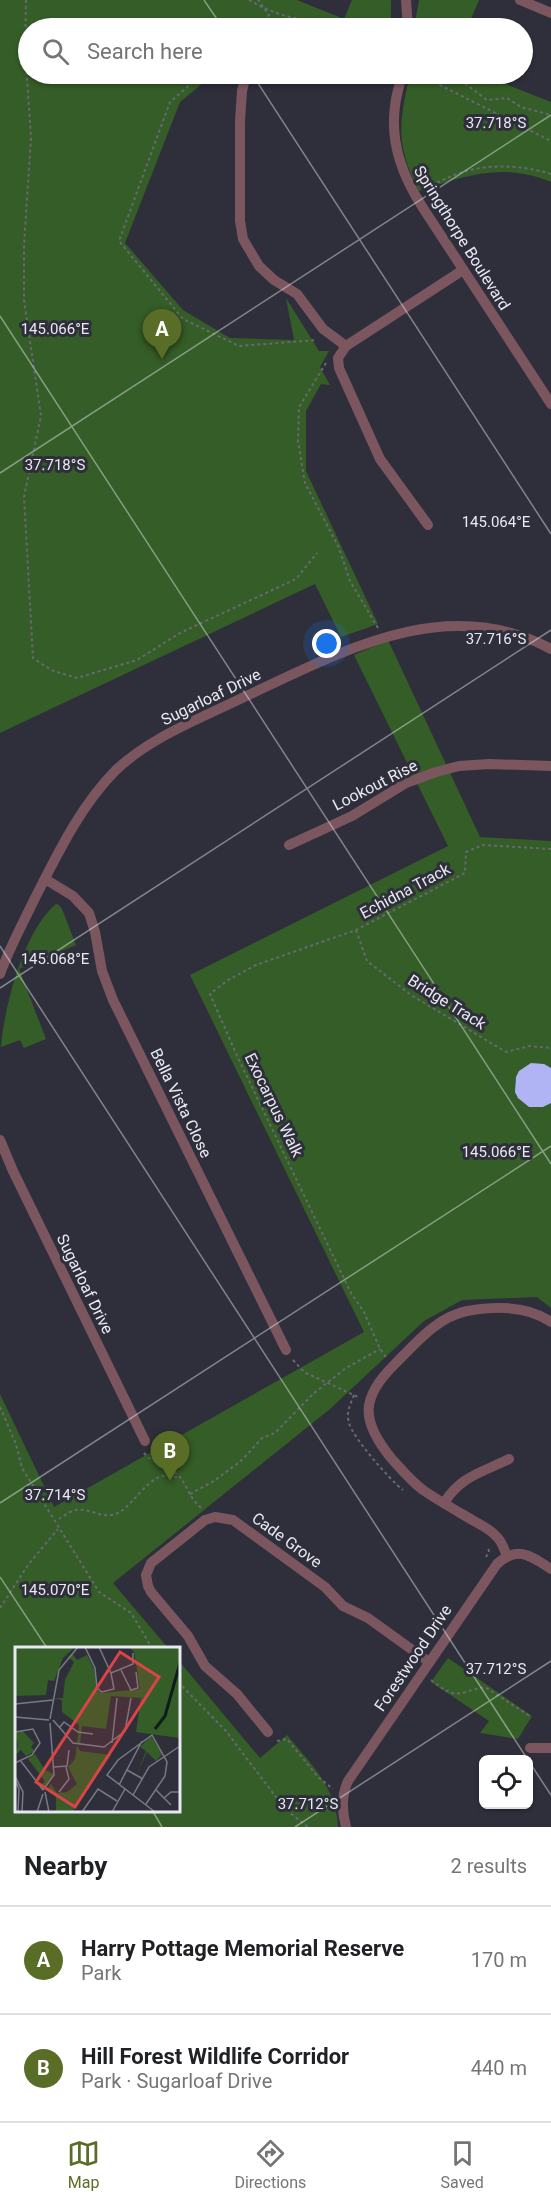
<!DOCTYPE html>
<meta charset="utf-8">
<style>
body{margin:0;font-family:Roboto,sans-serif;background:#f2f2f2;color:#202124}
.controls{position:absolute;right:18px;bottom:18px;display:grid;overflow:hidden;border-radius:9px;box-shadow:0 2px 4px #0004}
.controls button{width:54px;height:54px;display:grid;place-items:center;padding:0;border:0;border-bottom:2px solid #e0e0e0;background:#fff;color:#202124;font:30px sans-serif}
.you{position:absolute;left:327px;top:644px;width:21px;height:21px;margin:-15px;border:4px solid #fff;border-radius:50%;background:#1a73e8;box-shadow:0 0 0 9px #1a73e833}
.badge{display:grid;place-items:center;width:39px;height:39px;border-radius:50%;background:#5a6d27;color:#fff;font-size:20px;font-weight:700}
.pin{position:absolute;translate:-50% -50px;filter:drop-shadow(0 2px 3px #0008)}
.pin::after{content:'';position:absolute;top:32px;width:21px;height:18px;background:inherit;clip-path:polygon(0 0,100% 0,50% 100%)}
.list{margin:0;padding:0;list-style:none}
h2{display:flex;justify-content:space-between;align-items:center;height:78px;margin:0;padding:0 24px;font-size:26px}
h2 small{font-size:20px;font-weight:400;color:#757577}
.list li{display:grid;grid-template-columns:39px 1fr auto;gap:18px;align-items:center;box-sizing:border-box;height:108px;padding:0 24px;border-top:2px solid #e0e0e0}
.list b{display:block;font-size:22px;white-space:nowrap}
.list p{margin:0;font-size:20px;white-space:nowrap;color:#757577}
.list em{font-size:20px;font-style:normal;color:#757577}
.icon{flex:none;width:33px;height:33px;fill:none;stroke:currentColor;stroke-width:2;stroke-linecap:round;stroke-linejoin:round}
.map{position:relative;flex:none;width:551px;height:1827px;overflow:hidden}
.search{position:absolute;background:#fff;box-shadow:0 2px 4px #0004;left:18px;right:18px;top:18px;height:66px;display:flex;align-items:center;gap:15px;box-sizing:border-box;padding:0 21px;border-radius:33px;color:#757577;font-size:22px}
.sheet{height:294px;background:#fff}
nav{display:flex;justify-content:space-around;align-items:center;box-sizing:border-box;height:84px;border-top:2px solid #e0e0e0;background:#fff;font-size:16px;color:#757577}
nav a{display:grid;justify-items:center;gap:3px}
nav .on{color:#5a6d27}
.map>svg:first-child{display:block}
.green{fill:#355d27}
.building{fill:#b0b4f4}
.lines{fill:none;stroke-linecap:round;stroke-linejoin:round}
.path{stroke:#676873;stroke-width:2;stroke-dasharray:3 3;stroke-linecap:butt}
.minor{stroke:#7c565f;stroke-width:10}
.ticks{fill:none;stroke:#e7e8f0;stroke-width:1.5;stroke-opacity:0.45}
.labels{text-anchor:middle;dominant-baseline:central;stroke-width:6;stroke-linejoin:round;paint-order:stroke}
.street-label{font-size:16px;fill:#e7e8f0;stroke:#2e2f3b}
.inset-river{fill:none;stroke:#0d1d1d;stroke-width:3}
.inset-road{fill:none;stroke:#787983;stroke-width:1.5}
.view{fill:#d94546;fill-opacity:0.15;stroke:#d94546;stroke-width:3}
.inset-edge{fill:none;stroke:#e7e8f0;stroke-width:3}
.ticks-label{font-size:15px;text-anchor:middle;fill:#e7e8f0;stroke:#2e2f3b;stroke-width:6;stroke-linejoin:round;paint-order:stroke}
</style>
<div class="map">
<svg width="551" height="1827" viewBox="0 0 551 1827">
<rect width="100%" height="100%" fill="#2e2f3b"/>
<g class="green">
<polygon points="0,0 297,0 344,19 352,0 391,0 391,28 284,28 273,24 268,28 28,28 28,74 214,74 180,102 125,243 183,310 230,338 294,340 286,298 319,351 329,351 320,367 330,385 321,384 306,411 306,471 378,624 341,637 315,584 0,733"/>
<polygon points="419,0 479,0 467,28 414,28"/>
<path d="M 410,74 L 480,74 L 551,102 L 551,182 C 504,162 464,176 419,191 C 395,144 399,123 410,74 Z"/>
<path d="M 388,640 L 480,837 L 551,841 L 551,1308 L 537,1297 L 462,1300 L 424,1321 L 330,1409 L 113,1583 L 168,1648 L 16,1648 L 16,1810 L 178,1810 L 179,1661 L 260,1758 L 287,1735 C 311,1764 336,1787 338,1827 L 0,1827 L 0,1394 L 54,1507 L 364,1332 L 190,975 L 448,846 L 354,655 Z"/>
<path d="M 56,904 L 59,905 L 62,909 L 76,945 L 19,969 L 46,1039 L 24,1048 L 20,1040 L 1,1047 C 4,1007 24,930 56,904 Z"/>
<polygon points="448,1658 532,1716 518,1739 480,1733 489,1721 431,1682"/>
</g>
<polygon class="building" points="531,1063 544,1064 551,1068 551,1103 543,1107 529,1107 518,1098 515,1092 516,1077 519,1071"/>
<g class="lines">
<g class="path">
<polyline points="26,0 25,50 31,137 24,245 24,300 41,416 24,497 33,658 51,670 77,678 137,660 180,633 296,579 317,553"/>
<path d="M 249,0 C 264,9 282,16 300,19 C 311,22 318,22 327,28"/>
<polyline points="254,28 269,15 258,0"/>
<polyline points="202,74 170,102 119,241 183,319 239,346 317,340"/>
<polyline points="418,74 551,141"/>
<polyline points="443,74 463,82 487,100 507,98 521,107 551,115"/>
<path d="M 426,187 C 437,183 446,178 457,174 C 486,163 522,165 551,174"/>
<polyline points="326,363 299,407 298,441 305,483 339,548 350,581 378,628"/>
<polyline points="356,930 367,961 411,995 506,1052 530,1046 551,1048"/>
<polyline points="386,1357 380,1349 364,1312 351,1293 238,1058 210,994 228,980 256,965 356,930 465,873 466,852 483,845 551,849"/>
<polyline points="293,1360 304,1372 360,1398"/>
<path d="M 354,1395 C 350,1405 346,1412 349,1423 C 353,1438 390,1480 403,1490"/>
<polyline points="0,1407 16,1444 22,1468 99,1592 131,1613 152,1648"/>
<path d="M 144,1453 C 153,1464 172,1468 180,1477 C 189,1489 190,1500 203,1509"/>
<polyline points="190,1494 214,1481 242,1460 262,1438 275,1433 313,1394 346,1368 380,1349"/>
<path d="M 59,1519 C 64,1516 70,1511 76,1510 C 91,1508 103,1520 118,1513 C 134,1504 144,1482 162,1476 C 167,1475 175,1477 180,1478"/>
<polyline points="486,1557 489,1552 488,1546"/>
<polyline points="0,1608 28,1565 58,1529"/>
<path d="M 431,1680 C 458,1701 455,1693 485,1687 L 530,1716"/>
<polyline points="178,1682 226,1731 285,1809 308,1827"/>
<polyline points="277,1741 287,1739 318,1777 333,1789"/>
</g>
<g class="minor">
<polyline points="406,0 408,28"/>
<polyline points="520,0 551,13"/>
<polyline points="246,74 242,91 240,121 240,221 243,239 259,266 274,280 297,294 323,329 346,346"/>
<path d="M 402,74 C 400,84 396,95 395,106 C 390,144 403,177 423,208 L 551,404"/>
<polyline points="428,525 380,459 339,368 338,358 346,346 463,270"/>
<polyline points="289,845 352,816 406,783 436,772 459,766 489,764 551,766"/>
<polyline points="45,879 73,896 89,913 95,932 102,971 113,1000 286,1350"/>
<path d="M 0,974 C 9,949 22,925 34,900 C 57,855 80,806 116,770 C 151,737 199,719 242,698 C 339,653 445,592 551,649"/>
<polyline points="0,1140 13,1171 145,1441"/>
<path d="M 444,1503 C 461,1476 481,1473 509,1459"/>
<path d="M 507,1556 C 504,1549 502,1541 496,1536 C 490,1529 481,1525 474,1521 C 457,1511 439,1501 423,1490 C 411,1481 401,1469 391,1458 C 361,1421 360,1398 395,1364 C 416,1343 437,1317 467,1311 C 495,1306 527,1305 551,1322"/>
<polyline points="268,1732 237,1694 205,1666 188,1636 151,1592 148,1586 146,1575 151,1563 205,1520 215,1517 233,1520 325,1587 343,1606 368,1618 429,1662"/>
<polyline points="530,1748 551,1748"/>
<path d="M 346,1827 C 342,1812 341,1796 348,1781 L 497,1564 C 518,1545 531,1556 551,1569"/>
</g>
</g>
<path class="ticks" d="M 204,0 L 223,28M 252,74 L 551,534M 0,316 L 551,1164M 0,473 L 551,115M 0,946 L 528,1760M 0,988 L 551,630M 0,1503 L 551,1146M 0,1577 L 47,1648M 528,1760 L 551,1795M 152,1810 L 162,1827M 295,1827 L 551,1661"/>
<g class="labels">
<g class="street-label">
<text transform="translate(462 238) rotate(58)">Springthorpe Boulevard</text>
<text transform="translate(211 697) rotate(-26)">Sugarloaf Drive</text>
<text transform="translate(375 785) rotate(-27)">Lookout Rise</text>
<text transform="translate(405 891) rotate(-28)">Echidna Track</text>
<text transform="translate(447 1002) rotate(32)">Bridge Track</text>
<text transform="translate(181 1103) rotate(64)">Bella Vista Close</text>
<text transform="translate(274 1105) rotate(64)">Exocarpus Walk</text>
<text transform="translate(85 1284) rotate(64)">Sugarloaf Drive</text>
<text transform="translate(287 1540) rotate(36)">Cade Grove</text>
<text transform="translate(413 1658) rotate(-56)">Forestwood Drive</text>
</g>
</g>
<g transform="translate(15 1647)">
<rect width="165" height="165" fill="#2e2f3b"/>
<path d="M 0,0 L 60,0 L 48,11 L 39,34 L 33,33 L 31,48 L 0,49 ZM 114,0 L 165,0 L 165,91 L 121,85 L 126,51 L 96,49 L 91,82 L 67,79 L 65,97 L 62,97 L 64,78 L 47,65 L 47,53 L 39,51 L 48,51 L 50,33 L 59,15 L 53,10 L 57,6 L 62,13 L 72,8 L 79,22 L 82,43 L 87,46 L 125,42 L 119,5 ZM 7,83 L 19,96 L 16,100 L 20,104 L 11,109 L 6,103 L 0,108 L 3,98 L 0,86 ZM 136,89 L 147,107 L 141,114 L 132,105 L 122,127 L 131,104 L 125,100 ZM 62,98 L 65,104 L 96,108 L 57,165 L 41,165 L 41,150 L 32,143 L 36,137 L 42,146 L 52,145 L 62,137 L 53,120 L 60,112 ZM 20,107 L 30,123 L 39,127 L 29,141 L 25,139 L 30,134 L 13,112 Z" fill="#355d27"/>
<path class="inset-river" d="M 140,82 L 150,69 L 165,16"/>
<path class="inset-road" d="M 70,0 L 80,21 L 82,41 L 87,45 L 99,42 L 96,26M 84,0 L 96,26 L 118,17 L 118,6M 106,23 L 116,43 L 123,41 L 121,25M 0,57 L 38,53M 0,70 L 34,73M 35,72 L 44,23 L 63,0M 38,73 L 58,96 L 89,100 L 110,84 L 116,51M 45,80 L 49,75 L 63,85 L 78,87M 0,85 L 18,82 L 25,96 L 17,108 L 0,116M 97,96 L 102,51M 5,113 L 28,143M 39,120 L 52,119 L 54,103M 112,123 L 128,132M 0,129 L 8,145 L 7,165M 0,133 L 4,142 L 3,165M 104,138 L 127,94M 28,143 L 39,128 L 35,76M 141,143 L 156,158M 30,145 L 34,165M 44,145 L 54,132 L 51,120M 118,148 L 134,120 L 165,99M 149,151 L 156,145 L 165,145M 131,157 L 150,129 L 152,115 L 137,88 L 103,113 L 92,128 L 140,165M 22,165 L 28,147M 67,165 L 83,142 L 102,154M 97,165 L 110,142"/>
<path class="view" d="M 105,5 L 144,30 L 60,160 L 21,135 Z"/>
<rect width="165" height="165" class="inset-edge"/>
</g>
<g class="ticks-label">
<text x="496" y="128">37.718°S</text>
<text x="55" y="334">145.066°E</text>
<text x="55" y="470">37.718°S</text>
<text x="496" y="527">145.064°E</text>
<text x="496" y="644">37.716°S</text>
<text x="55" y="964">145.068°E</text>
<text x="496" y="1157">145.066°E</text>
<text x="55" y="1500">37.714°S</text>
<text x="55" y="1595">145.070°E</text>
<text x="496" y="1674">37.712°S</text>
<text x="308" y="1809">37.712°S</text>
</g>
</svg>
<div class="controls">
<button><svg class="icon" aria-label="locate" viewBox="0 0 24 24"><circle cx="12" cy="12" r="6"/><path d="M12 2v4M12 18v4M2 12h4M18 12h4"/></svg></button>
</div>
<div class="you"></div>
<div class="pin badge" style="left:162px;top:359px">A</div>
<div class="pin badge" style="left:170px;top:1481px">B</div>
<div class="search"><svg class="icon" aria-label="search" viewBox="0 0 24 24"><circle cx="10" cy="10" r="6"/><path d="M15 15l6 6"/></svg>Search here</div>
</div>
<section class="sheet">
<h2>Nearby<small>2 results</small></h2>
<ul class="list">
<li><span class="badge">A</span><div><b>Harry Pottage Memorial Reserve</b><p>Park</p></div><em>170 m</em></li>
<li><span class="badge">B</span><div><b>Hill Forest Wildlife Corridor</b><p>Park · Sugarloaf Drive</p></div><em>440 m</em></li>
</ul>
</section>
<nav>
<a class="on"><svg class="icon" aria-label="map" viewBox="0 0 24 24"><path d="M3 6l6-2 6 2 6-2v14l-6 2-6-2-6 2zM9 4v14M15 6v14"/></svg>Map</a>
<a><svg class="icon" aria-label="directions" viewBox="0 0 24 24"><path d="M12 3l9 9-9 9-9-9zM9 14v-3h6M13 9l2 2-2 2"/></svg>Directions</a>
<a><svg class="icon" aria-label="saved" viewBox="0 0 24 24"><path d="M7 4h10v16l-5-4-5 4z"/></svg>Saved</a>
</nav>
